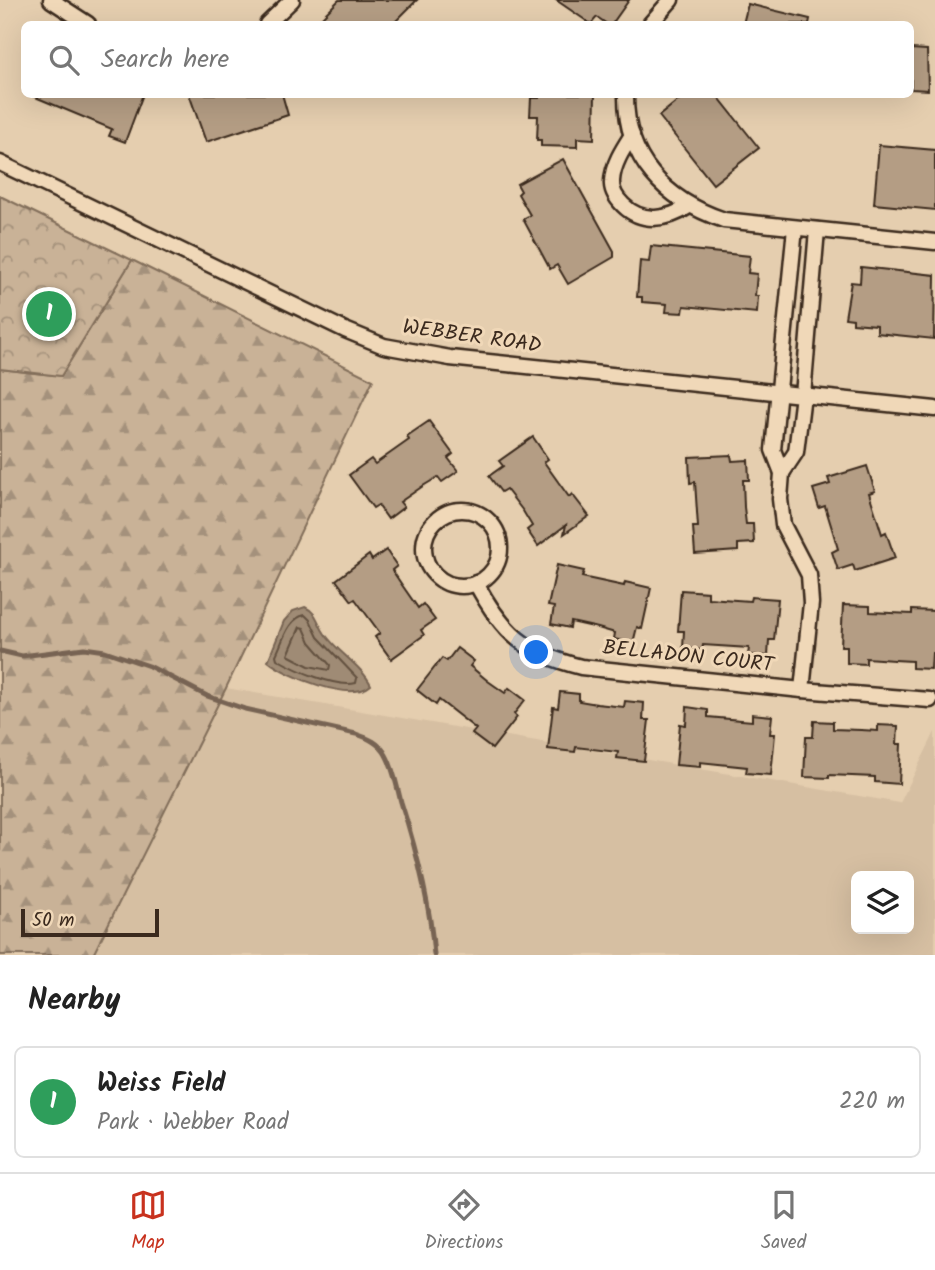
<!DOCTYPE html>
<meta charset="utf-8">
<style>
body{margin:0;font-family:Kalam,sans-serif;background:#f6f6f6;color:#222}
.controls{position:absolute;right:21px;bottom:21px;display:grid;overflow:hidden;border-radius:10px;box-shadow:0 7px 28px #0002}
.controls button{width:63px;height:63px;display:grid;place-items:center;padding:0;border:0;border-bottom:2px solid #e0e0e0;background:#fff;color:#222;font:35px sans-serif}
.scale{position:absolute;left:21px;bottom:18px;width:138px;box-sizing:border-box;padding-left:7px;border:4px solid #3b2a1e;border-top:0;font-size:19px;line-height:24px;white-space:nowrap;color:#3b2a1e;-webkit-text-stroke:5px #f0d8b8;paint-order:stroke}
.you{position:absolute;left:537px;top:653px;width:24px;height:24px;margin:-18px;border:5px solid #fff;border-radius:50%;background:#1a73e8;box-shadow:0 0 0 10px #1a73e833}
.badge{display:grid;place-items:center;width:46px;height:46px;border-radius:50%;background:#c8321e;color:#fff;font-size:23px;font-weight:700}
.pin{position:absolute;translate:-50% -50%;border:4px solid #fff;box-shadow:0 2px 7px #0006}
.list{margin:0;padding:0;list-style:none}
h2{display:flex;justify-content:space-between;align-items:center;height:91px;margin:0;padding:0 28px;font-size:30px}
h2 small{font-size:23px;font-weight:400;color:#767676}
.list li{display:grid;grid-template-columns:46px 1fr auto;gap:21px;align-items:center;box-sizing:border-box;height:112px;margin:0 14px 14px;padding:0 14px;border:2px solid #e0e0e0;border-radius:10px}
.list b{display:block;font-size:26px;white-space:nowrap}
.list p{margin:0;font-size:23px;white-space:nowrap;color:#767676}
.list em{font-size:23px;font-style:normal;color:#767676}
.icon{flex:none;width:38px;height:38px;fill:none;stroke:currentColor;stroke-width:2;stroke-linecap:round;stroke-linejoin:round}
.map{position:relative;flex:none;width:935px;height:955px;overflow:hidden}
.search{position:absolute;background:#fff;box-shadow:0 7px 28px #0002;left:21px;right:21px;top:21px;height:77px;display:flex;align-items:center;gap:18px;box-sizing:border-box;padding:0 24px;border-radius:10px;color:#767676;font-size:26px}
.sheet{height:217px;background:#fff}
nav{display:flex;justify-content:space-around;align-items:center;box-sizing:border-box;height:98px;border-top:2px solid #e0e0e0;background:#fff;font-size:19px;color:#767676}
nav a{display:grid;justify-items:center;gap:4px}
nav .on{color:#c8321e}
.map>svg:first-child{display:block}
.built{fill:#d6bfa2;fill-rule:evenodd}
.forest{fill:url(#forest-firs);stroke:#826e5a;stroke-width:2}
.park{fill:url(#park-crowns);stroke:#826e5a;stroke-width:2}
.water{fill:#9f8b74;stroke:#776452;stroke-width:2}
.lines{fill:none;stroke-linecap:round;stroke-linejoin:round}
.shore{stroke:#635140;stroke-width:2}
.stream{stroke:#776452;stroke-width:5}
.building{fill:#b49d84;stroke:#3b2a1e;stroke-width:2}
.street-casing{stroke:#3b2a1e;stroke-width:19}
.street{stroke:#f0d8b8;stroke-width:14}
.labels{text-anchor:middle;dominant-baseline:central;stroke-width:6;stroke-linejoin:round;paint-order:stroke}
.street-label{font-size:21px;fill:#3b2a1e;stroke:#f0d8b8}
</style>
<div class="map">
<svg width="935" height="955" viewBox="0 0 935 955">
<defs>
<pattern id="forest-firs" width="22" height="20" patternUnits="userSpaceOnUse" patternTransform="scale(1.75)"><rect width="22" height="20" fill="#c9b297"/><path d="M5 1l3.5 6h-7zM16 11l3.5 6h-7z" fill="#a4917b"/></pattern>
<pattern id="park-crowns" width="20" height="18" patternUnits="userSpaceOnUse" patternTransform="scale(1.75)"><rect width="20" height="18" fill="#c9b297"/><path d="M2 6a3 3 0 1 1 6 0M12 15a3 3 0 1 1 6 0" fill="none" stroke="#a4917b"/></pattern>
</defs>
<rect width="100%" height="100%" fill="#e5ceaf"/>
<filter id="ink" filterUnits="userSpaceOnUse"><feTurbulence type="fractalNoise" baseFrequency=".0143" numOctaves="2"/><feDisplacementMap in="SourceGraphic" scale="14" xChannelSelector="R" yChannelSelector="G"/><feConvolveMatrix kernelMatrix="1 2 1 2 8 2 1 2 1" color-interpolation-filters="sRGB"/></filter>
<g filter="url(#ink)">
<path class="built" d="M 226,688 L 900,803 L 935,732 L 935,955 L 93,955 ZM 856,876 L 909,876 L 909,929 L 856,929 Z"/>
<polygon class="forest" points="132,260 373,380 226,688 93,955 0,955 0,369 61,376"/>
<polygon class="park" points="0,196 132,260 61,376 0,369"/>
<path class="water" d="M 305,607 C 318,613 317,623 325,634 C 337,652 362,666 371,685 C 351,703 286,676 268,661 L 284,621 L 293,611 Z"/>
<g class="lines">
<g class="shore">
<path d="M 305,615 L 310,620 L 318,637 L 357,678 L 356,683 C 335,688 296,670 277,659 L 276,655 C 283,641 288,618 305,615 Z"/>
<polygon points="300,627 304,628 310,642 330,665 329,670 309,666 288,655"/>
</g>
<path class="stream" d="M 0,651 L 22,656 L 84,648 L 105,651 L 149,666 L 207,696 L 245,709 L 356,734 C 368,738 380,743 386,755 C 394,769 397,787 401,802 C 417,852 430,902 434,955"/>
</g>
<g class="building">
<polygon points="339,0 417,0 393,24 315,24"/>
<polygon points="556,0 629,0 612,24 607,24 597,17 591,24"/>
<polygon points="748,4 810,19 809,24 743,24"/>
<polygon points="911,49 927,50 928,90 911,89"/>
<polygon points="28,94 143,94 125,142 109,136 112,129"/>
<polygon points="189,94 282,94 288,115 206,142"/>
<polygon points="539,94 595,94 594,139 577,138 577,147 541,146 541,140 537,140 538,116 530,116 531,98 539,98"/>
<polygon points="686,94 716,94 759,148 713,184 659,116"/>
<polygon points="879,145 935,150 935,210 874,204"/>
<polygon points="563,159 614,251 614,257 568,284 557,265 550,269 523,219 530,215 518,194 521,191 517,184"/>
<polygon points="651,246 750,256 748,273 757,274 755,296 758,296 757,313 684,306 683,313 666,312 667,304 642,302 642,297 637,297 640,261 649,262"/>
<polygon points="861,267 935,275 934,339 877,333 877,325 853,323 853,319 845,318 851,282 860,283"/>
<polygon points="429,421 453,454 448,458 458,471 442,482 438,477 423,486 400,502 404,507 388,519 378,505 373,508 349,475 371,459 375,464 409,440 407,436"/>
<polygon points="533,437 548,459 544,462 569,497 572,494 589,516 564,534 566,525 538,546 527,530 532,526 523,511 506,489 501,492 489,476 503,466 499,461"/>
<polygon points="731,455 732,461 748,460 749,480 743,480 744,507 746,524 753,524 754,543 738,544 738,551 695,554 693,527 698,527 695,482 690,483 689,457"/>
<polygon points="867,466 875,491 869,493 882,534 886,532 895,558 855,571 853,565 838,570 832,552 838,549 833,532 825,506 819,508 813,489 830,484 828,478"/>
<polygon points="386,550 397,566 392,570 402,585 418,608 423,604 435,620 421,630 424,635 391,659 375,637 380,633 355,599 352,601 336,580 369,555 372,560"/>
<polygon points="557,565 584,571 582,577 624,586 625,582 651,588 642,629 637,627 633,643 614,639 615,633 598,628 571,622 570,628 551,624 554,607 548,606"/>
<polygon points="681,590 708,592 708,598 750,601 751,597 778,599 774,640 769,640 768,656 748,655 749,648 703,645 702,650 683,648 684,631 678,631"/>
<polygon points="843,605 870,606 870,612 912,614 912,610 935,611 935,653 932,653 931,669 912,668 912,661 894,660 866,658 866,664 847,663 847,646 841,646"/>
<polygon points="457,648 474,661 470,666 488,681 505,693 509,688 525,700 514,714 517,717 492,749 472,734 476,729 439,700 436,705 417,690 442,658 447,661"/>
<polygon points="560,692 579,694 579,701 597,704 624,707 625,701 644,703 643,720 649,720 644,761 617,758 618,752 576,747 575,752 548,749 553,707 558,708"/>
<polygon points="687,707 708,710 708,717 752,721 752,714 772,716 770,734 775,734 771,775 746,773 747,767 700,762 700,767 676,765 680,724 686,725"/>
<polygon points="814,721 833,722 833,729 861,730 878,731 878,725 898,726 897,744 901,744 899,784 875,782 875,777 829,775 829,778 804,777 806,737 813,737"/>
</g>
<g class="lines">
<defs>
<g id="street">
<polyline points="51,0 88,24"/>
<polyline points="267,24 292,0"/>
<polyline points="650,24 671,0"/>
<path d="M 626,94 C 625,159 665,200 724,220 L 935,242"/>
<path d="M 632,135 C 623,149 613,164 612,181 C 611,191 616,198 623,205 C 642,224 668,220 689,206"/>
<polyline points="0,163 345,330 384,346 450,358 935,409"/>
<polyline points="795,228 773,450 782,473 780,499 783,525 809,575 811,603 802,690"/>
<polyline points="782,473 796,452 803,395 817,230"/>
<circle cx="462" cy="548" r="38"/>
<path d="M 476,583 C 503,634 525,653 581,667 L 802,690 L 930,700"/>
</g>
</defs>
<use href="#street" class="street-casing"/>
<use href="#street" class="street"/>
</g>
</g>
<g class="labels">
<g class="street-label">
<text transform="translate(472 337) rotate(8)">WEBBER ROAD</text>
<text transform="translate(688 657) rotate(6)">BELLADON COURT</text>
</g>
</g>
</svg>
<div class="controls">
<button><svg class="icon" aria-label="layers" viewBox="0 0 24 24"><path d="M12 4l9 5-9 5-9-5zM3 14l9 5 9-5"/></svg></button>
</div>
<div class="scale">50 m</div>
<div class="you"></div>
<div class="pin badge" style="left:49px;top:314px;background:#2e9e5b">1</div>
<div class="search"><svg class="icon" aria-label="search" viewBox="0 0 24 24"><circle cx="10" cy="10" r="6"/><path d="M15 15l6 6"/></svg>Search here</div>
</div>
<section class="sheet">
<h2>Nearby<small></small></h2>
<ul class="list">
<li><span class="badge" style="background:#2e9e5b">1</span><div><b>Weiss Field</b><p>Park · Webber Road</p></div><em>220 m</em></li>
</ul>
</section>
<nav>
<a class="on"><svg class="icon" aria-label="map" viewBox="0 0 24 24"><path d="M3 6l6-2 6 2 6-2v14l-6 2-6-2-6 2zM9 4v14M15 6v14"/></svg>Map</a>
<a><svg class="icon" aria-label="directions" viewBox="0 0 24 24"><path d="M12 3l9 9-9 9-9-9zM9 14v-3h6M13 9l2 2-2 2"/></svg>Directions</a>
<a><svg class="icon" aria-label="saved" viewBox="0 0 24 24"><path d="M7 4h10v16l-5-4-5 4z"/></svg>Saved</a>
</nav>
